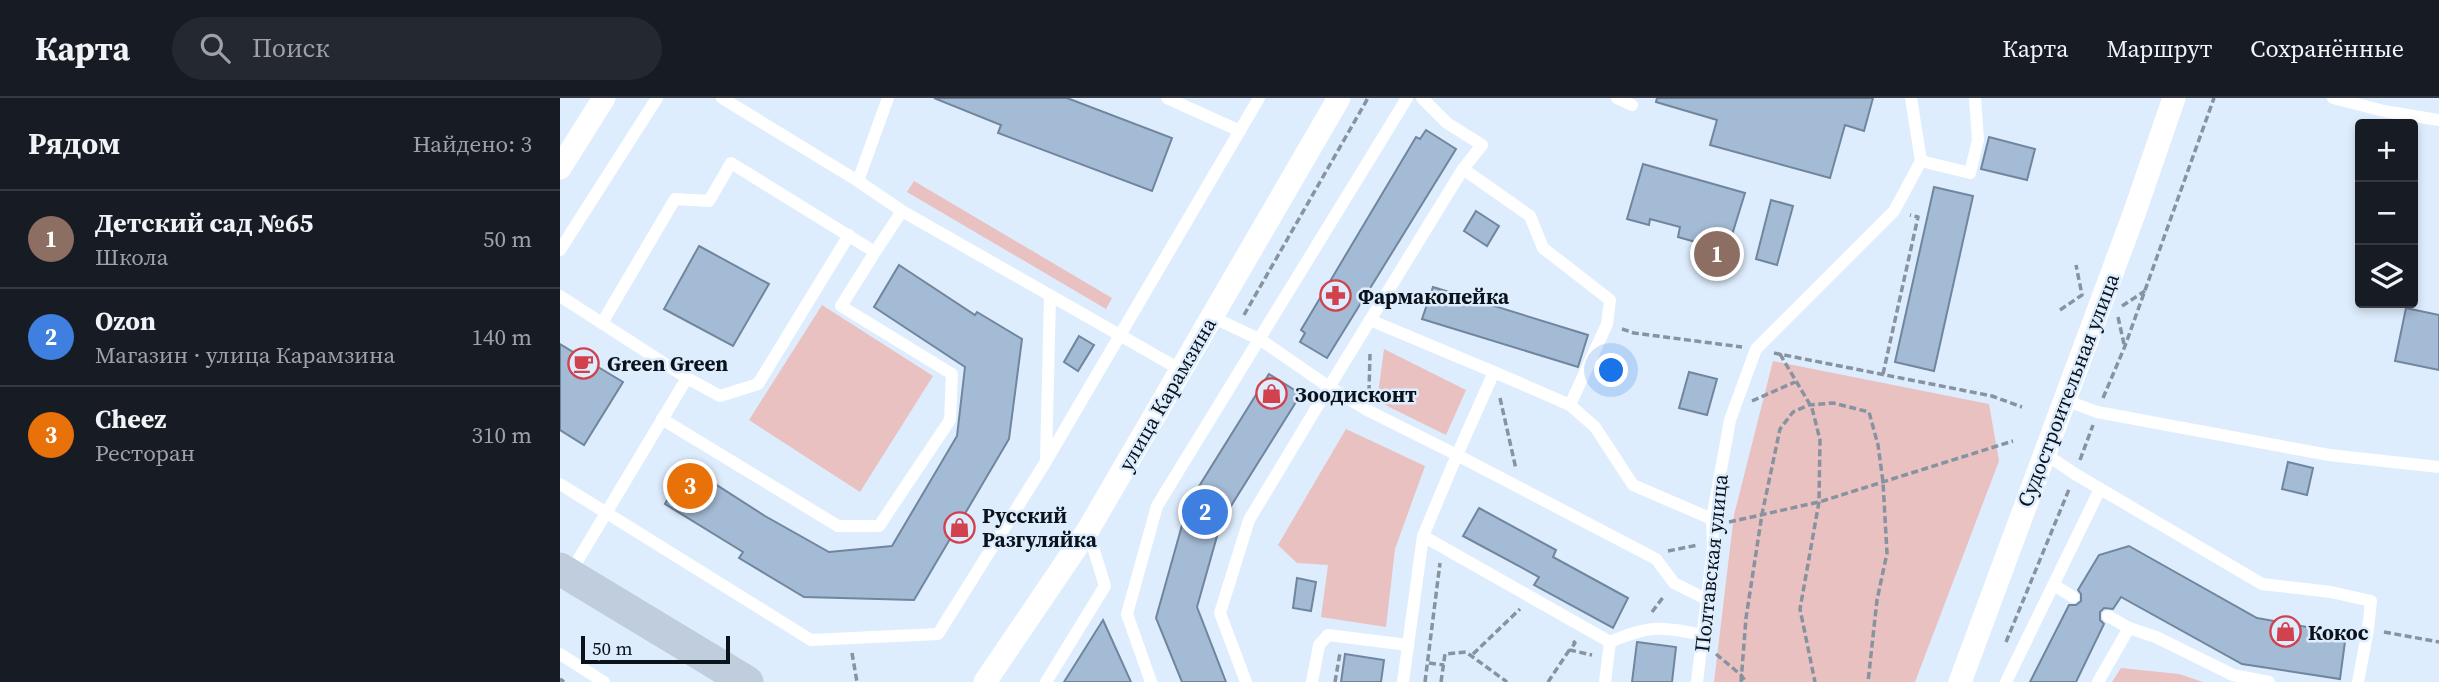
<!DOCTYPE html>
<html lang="ru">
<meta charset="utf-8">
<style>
body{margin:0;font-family:"Source Serif 4",serif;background:#242831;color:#f1f3f6}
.controls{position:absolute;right:21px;top:21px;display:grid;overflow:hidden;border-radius:7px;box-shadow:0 4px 10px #0003}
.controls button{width:63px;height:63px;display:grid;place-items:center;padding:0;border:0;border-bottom:2px solid #363941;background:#171b24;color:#f1f3f6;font:35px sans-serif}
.scale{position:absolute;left:21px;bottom:18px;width:149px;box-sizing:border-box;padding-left:7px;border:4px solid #0a121b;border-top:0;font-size:19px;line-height:24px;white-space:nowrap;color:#0a121b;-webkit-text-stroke:5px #deedfd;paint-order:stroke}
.you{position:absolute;left:1052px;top:273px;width:24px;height:24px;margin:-18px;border:5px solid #fff;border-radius:50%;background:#1a73e8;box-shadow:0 0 0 10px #1a73e833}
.badge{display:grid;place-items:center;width:46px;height:46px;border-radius:50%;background:#d1414e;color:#fff;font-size:23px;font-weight:700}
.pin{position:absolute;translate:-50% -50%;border:4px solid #fff;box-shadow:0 2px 7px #0006}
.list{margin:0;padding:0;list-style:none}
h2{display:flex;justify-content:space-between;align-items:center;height:91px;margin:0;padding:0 28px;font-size:30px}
h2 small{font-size:23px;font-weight:400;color:#9ea1a6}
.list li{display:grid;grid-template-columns:46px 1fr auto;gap:21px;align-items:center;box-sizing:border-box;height:98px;padding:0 28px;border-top:2px solid #363941}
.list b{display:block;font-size:26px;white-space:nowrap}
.list p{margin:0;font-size:23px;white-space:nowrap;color:#9ea1a6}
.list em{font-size:23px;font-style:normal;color:#9ea1a6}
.icon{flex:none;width:38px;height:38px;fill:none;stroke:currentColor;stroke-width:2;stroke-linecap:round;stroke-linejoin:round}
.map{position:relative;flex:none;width:1879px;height:584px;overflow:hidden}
header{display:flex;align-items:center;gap:42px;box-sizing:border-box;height:98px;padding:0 35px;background:#171b24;border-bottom:2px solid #363941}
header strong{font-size:33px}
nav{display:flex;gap:38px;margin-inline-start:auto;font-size:24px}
.search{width:490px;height:63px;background:#242831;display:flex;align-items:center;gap:18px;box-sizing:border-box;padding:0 24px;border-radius:38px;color:#9ea1a6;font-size:26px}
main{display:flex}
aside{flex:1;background:#171b24}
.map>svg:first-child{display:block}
.green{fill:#e8c1c0}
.building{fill:#a4bbd5;stroke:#70869e;stroke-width:2}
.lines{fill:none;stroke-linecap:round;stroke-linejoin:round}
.path{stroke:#8793a0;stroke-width:3.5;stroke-dasharray:7 3.5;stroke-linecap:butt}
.lane{stroke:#fff;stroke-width:12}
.street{stroke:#fff;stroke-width:23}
.secondary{stroke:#c0cddc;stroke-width:33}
.labels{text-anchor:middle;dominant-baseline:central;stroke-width:5;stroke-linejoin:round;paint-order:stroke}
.poi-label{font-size:21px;font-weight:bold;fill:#0a121b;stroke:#deedfd;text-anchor:start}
.street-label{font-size:21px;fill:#0a121b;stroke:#deedfd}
</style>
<header>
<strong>Карта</strong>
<div class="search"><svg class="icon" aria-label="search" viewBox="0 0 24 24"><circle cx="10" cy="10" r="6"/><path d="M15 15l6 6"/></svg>Поиск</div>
<nav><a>Карта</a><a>Маршрут</a><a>Сохранённые</a></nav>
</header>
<main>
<aside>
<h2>Рядом<small>Найдено: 3</small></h2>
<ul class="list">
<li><span class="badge" style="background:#8d6e63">1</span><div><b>Детский сад №65</b><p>Школа</p></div><em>50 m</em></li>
<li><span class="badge" style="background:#3f7fe0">2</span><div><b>Ozon</b><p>Магазин · улица Карамзина</p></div><em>140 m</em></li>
<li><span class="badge" style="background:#e8710a">3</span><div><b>Cheez</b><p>Ресторан</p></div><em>310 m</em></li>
</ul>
</aside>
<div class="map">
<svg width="1879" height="584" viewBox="0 0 1879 584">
<rect width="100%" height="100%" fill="#deedfd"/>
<g class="green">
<polygon points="354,83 552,200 546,211 347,94"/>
<polygon points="262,207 373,278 300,394 189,322"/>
<polygon points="824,251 906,292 886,337 817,303"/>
<polygon points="1213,263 1429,306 1439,363 1355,584 1154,584 1174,417"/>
<polygon points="786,331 865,368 835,451 826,529 761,519 768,467 737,465 718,447"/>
<polygon points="1561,570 1619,576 1643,584 1552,584"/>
</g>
<g class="building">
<polygon points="374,0 507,0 612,40 592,93 438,35 441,27"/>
<polygon points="1097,0 1313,0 1304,33 1285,27 1270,80 1150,47 1157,22 1096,4"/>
<polygon points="866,32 896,51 767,260 740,244 745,235 741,232 856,39 860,41"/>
<polygon points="1429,39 1475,51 1467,82 1421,71"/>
<polygon points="1083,66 1185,95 1167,153 1118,139 1120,129 1090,121 1089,127 1067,121"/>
<polygon points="1374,89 1413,98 1374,273 1335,264"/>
<polygon points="1211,102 1233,108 1217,167 1196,161"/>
<polygon points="916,113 939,128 927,148 904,133"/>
<polygon points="139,148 209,186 173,248 104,211"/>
<polygon points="339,167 415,217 417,214 462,241 449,341 354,502 244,499 179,460 183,454 105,406 127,368 205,418 269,454 332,448 397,338 405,269 314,209"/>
<polygon points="873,189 1028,237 1018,269 862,221"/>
<polygon points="1846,210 1879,217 1879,272 1835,263"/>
<polygon points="519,238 534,247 518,273 504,264"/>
<polygon points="0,246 63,284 24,347 0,332"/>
<polygon points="1129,274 1157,281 1147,317 1119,310"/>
<polygon points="709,276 741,296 661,424 637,509 666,584 622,584 596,520 628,406"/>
<polygon points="1728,364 1753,370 1747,397 1722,391"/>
<polygon points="919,410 996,452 993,459 1068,500 1053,530 974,487 979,479 903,438"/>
<polygon points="1569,448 1697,520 1786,536 1780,581 1682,566 1561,499 1553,511 1544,510 1540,514 1540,522 1544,526 1516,584 1470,584 1509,507 1516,507 1521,503 1521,496 1518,492 1539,457"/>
<polygon points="737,480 756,484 751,513 733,510"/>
<polygon points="543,522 571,584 504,584"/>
<polygon points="1077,544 1116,549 1112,584 1072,584"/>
<polygon points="785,556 824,562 821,584 781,584"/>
</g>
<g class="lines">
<g class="path">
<polyline points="1562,208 1585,193"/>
<polyline points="1500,212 1522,197 1516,167"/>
<polyline points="684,217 808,0"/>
<polyline points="1558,219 1564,246"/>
<polyline points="1062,231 1074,235 1182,249"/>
<polyline points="1214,255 1432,298 1462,309"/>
<polyline points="1220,256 1252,310 1260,342 1259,404 1240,511 1255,584"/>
<polyline points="1323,276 1358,119 1350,117"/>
<polyline points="809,294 810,256"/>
<polyline points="940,300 956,371"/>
<polyline points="1543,300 1565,248 1654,0"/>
<polyline points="1192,303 1235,284"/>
<polyline points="1520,362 1533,327"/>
<polyline points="1169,424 1259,404 1453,343"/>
<polyline points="1108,453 1138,447"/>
<polyline points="1092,514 1104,498"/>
<polyline points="1824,534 1879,544"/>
<polyline points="1013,543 1015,545 1010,552 1032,557"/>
<polyline points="1446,544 1510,389"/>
<polyline points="292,555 297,584"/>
<polyline points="913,556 960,511"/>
<polyline points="1156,556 1181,577 1186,584"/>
<polyline points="869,565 884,567"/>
<polyline points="0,581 4,584"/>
<polyline points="775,584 780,555"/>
<polyline points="865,584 880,465"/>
<polyline points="881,584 885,556 906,554 947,584"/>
<polyline points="988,584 1010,551"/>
<polyline points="1181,584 1186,520 1202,416 1220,331 1233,314 1249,307 1273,305 1309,314 1318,347 1323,384 1327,455 1317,502 1308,584"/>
</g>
<g class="lane">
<polyline points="162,0 298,83 342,113 621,272"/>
<polyline points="607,0 680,33"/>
<polyline points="1057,0 1072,7"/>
<polyline points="1773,0 1824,13 1879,22"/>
<polyline points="1361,63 1410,75 1418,42 1415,0"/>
<polyline points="298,83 328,0"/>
<polyline points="0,152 97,0"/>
<polyline points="315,154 342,113"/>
<polyline points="0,198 127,280 9,477"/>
<polyline points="652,219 701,242 769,289 903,71 922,47 887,25 862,0"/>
<polyline points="810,222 934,274"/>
<polyline points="42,225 115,101 149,103 171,65 315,154 281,208 392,276 390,322 319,428 278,428 102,321"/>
<polyline points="127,280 160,298 198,286 289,137"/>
<polyline points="1505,302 1537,314 1769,357 1879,369"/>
<polyline points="1010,307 1035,329 1073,387 1152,421"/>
<polyline points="1484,355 1515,376 1702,486 1771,494 1811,503 1808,531 1798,584"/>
<polyline points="486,362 490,198"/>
<polyline points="0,386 251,542 378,536 485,365 699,0"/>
<polyline points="863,438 1050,544"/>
<polyline points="1494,487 1513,499"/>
<polyline points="1548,518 1569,530"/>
<path d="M 1050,544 C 1089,527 1102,528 1143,537"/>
<polyline points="0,556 44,584"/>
<polyline points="486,584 545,488 528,433"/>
<polyline points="591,584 567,516 597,408 847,0"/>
<polyline points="686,584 660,515 689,422 769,289 809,313 897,357 934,274 1010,307 1047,226 1050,202 983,150 970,118 903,71"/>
<polyline points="752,584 759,547 768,537 848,547"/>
<polyline points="843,584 863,438 897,357 1096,461 1114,485 1146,501"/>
<polyline points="1045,584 1050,544"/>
<polyline points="1137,584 1153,449 1152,421 1170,322 1196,251 1334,113 1361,63 1351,0"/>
<polyline points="1446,584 1540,391"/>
<polyline points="1538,584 1569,530 1596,539 1673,577 1709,584"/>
</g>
<g class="street">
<polyline points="0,70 44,0"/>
<polyline points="425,584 528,432 779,0"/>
<polyline points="1400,584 1574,116 1614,0"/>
</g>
<polyline class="secondary" points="0,471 187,584"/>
</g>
<defs>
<symbol id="pharmacy-ring" viewBox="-11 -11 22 22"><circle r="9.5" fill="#deedfd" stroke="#d1414e" stroke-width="1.5"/><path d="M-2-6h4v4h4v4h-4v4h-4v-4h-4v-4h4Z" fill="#d1414e"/></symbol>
<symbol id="cafe-ring" viewBox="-11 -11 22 22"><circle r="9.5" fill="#deedfd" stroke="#d1414e" stroke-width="1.5"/><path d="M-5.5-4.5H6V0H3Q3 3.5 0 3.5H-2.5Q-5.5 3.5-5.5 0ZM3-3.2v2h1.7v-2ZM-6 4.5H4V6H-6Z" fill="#d1414e"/></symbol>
<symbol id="shop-ring" viewBox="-11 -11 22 22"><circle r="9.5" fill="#deedfd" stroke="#d1414e" stroke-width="1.5"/><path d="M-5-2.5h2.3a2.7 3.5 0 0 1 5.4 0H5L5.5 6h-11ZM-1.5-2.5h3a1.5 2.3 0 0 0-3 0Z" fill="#d1414e"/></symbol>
</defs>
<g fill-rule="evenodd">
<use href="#pharmacy-ring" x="758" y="180" width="35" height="35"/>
<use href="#cafe-ring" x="6" y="248" width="35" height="35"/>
<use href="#shop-ring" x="694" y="278" width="35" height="35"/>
<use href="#shop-ring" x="382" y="412" width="35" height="35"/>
<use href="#shop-ring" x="1708" y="516" width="35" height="35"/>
</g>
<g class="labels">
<g class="poi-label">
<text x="798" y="198">Фармакопейка</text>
<text x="47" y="265">Green Green</text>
<text x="735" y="296">Зоодисконт</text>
<text x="422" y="417">Русский<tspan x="422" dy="24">Разгуляйка</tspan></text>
<text x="1748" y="534">Кокос</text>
</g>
<g class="street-label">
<text transform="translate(1508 292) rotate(-69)">Судостроительная улица</text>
<text transform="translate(607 296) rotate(-60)">улица Карамзина</text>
<text transform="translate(1151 465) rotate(-84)">Полтавская улица</text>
</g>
</g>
</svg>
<div class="controls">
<button>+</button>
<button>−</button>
<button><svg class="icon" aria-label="layers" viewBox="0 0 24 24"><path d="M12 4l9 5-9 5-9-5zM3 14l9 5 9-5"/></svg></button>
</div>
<div class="scale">50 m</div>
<div class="you"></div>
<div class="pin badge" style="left:1157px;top:156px;background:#8d6e63">1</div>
<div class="pin badge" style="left:645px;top:414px;background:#3f7fe0">2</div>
<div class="pin badge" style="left:130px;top:388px;background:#e8710a">3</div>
</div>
</main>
